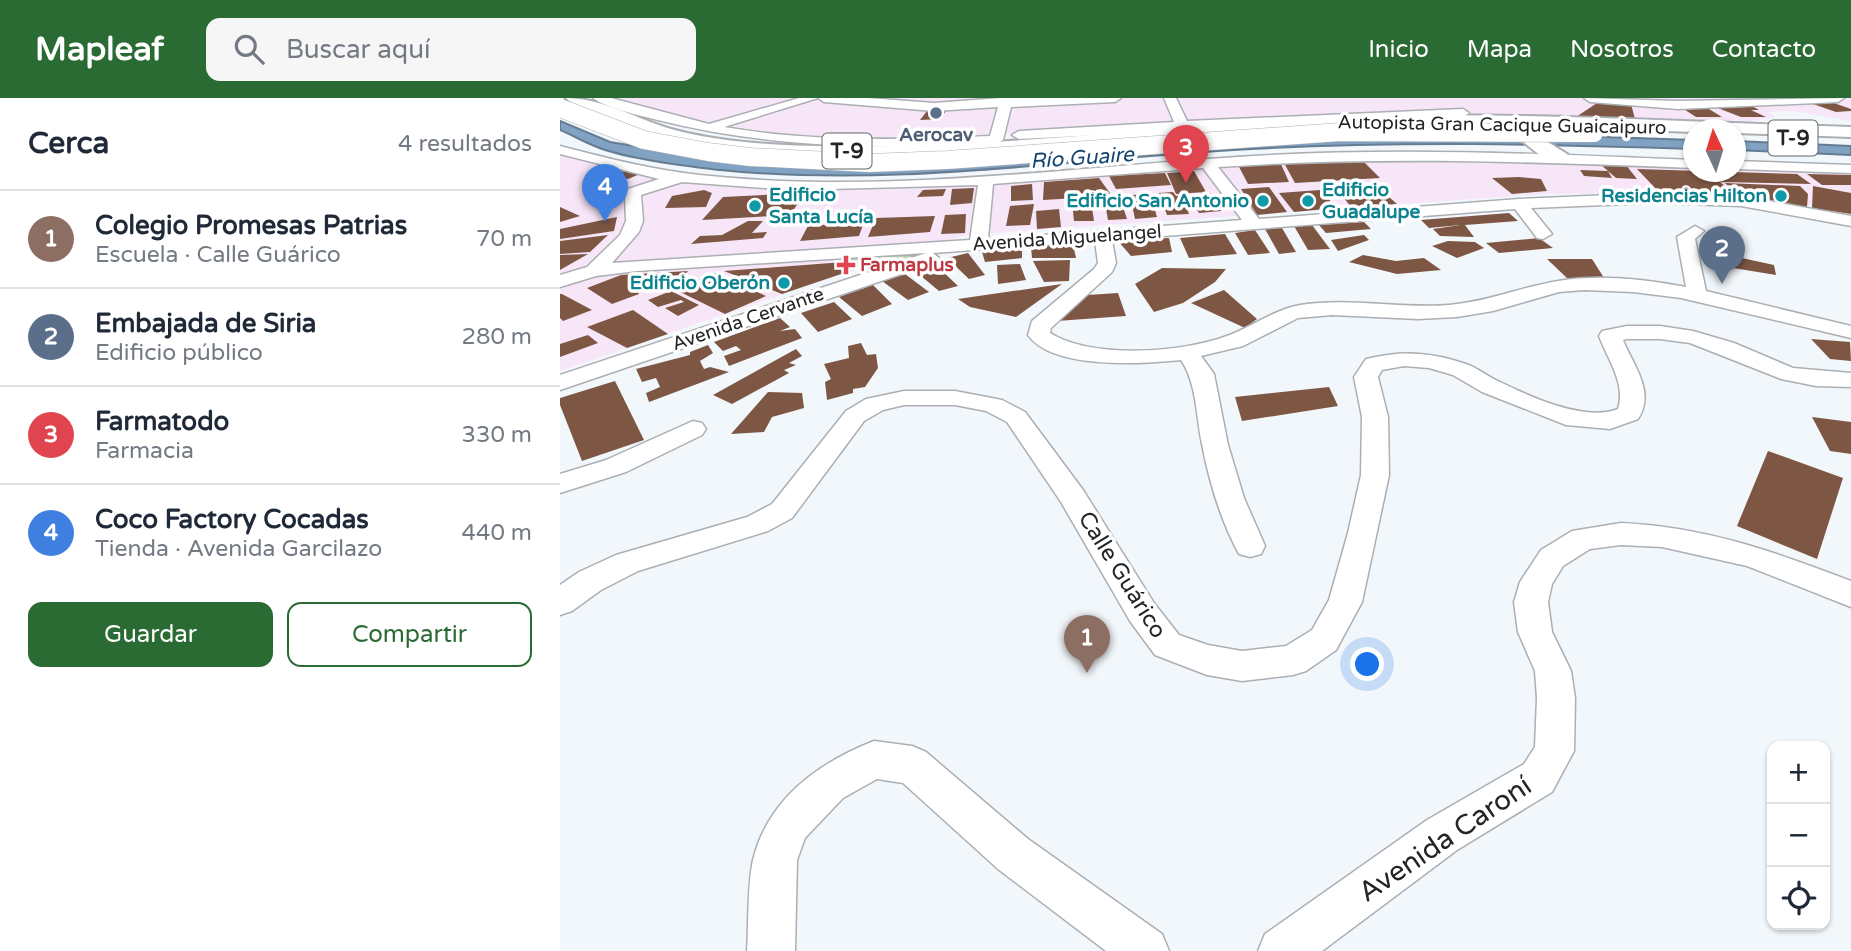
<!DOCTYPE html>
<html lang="es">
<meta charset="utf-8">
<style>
body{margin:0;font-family:"Varela Round",sans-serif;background:#f6f6f7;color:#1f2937}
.controls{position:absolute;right:21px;bottom:21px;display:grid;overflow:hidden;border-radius:14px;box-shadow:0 2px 5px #0004}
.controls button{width:63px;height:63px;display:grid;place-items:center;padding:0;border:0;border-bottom:2px solid #e0e1e3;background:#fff;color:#1f2937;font:35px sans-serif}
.compass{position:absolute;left:1123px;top:21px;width:63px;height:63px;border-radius:50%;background:#fff;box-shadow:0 2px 5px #0004;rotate:356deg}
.you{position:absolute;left:808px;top:567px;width:24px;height:24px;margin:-18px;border:5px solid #fff;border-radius:50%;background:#1a73e8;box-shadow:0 0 0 10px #1a73e833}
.badge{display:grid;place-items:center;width:46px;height:46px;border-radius:50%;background:#2a6a33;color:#fff;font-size:23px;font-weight:700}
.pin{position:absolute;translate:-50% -58px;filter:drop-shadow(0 2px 4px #0008)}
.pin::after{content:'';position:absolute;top:37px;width:24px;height:21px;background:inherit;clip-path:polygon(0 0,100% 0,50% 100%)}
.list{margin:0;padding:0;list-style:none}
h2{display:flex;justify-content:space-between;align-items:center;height:91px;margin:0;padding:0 28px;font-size:30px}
h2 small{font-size:23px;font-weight:400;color:#747a83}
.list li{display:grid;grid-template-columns:46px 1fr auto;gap:21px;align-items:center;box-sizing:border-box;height:98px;padding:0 28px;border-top:2px solid #e0e1e3}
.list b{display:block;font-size:26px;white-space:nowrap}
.list p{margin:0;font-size:23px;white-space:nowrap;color:#747a83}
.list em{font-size:23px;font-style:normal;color:#747a83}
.actions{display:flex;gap:14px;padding:21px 28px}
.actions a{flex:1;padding:16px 0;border:2px solid #2a6a33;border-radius:14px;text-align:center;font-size:24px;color:#2a6a33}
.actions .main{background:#2a6a33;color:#fff}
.icon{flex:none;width:38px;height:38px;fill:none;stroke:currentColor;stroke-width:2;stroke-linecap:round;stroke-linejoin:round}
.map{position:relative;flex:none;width:1291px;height:853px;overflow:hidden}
header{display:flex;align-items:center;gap:42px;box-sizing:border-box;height:98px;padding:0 35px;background:#2a6a33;color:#fff}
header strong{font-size:33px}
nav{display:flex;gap:38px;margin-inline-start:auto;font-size:24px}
.search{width:490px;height:63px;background:#f6f6f7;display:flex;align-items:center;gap:18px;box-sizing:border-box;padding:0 24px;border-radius:14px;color:#747a83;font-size:26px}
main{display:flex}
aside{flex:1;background:#fff}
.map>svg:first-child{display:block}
.commercial{fill:#f7e6f8}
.green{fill:#b7d1b0}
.water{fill:#81a2c2;stroke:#657c93;stroke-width:2}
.building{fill:#7e5744}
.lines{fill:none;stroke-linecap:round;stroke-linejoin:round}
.minor-casing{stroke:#abafb3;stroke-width:3}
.highway-casing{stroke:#abafb3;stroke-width:4}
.minor{fill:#fff;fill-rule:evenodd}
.highway{fill:#fff;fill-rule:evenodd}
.highway-bridge-casing{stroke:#abafb3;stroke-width:19;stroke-linecap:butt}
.highway-bridge{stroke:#fff;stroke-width:18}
.service-dot{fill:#5c6f8a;stroke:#fff;stroke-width:2.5}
.culture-dot{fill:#0f9aa8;stroke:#fff;stroke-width:2.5}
.health-dot{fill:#e0444e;stroke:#fff;stroke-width:2.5}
.labels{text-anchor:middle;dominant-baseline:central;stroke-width:7;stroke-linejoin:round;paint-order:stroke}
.far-street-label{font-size:19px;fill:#232426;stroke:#fff}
.far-service-label{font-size:19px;font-weight:bold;fill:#4e5e75;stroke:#fff}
.far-culture-label{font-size:19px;font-weight:bold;fill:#0d838f;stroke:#fff;text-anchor:end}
.far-health-label{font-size:19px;font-weight:bold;fill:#be3a42;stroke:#fff;text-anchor:start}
.shield{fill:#fff;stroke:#656667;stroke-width:2}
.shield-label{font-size:21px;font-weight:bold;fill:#232426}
.far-water-label{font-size:21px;font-style:italic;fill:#114570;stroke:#fff}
.street-label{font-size:23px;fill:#232426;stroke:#fff}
.near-street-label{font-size:28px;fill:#232426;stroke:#fff}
</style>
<header>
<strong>Mapleaf</strong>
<div class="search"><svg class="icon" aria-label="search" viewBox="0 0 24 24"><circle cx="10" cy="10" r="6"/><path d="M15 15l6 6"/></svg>Buscar aquí</div>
<nav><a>Inicio</a><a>Mapa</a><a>Nosotros</a><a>Contacto</a></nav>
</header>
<main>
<aside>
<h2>Cerca<small>4 resultados</small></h2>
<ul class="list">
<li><span class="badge" style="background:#8d6e63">1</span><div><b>Colegio Promesas Patrias</b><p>Escuela · Calle Guárico</p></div><em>70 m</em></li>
<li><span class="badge" style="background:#5c6f8a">2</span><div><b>Embajada de Siria</b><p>Edificio público</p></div><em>280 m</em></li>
<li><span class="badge" style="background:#e0444e">3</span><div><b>Farmatodo</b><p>Farmacia</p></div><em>330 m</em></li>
<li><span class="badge" style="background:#3f7fe0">4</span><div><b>Coco Factory Cocadas</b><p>Tienda · Avenida Garcilazo</p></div><em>440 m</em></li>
</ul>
<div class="actions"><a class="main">Guardar</a><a>Compartir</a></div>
</aside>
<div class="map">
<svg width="1291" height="853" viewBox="0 0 1291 853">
<rect width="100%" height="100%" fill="#f2f7fb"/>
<g class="commercial">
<polygon points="58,0 1291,0 1291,23 1234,13 1208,14 1215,19 1192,23 857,16 324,42 260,40 168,28 115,17"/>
<polygon points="0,54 134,80 317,88 803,57 1133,65 1134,74 1176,74 1176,67 1291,71 1291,113 1173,96 1127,94 985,96 405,137 243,189 0,273"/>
</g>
<polygon class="green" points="382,154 308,178 285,159"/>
<g class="water">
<path d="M 0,23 L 50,44 L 153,61 L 658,45 L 1017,38 L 1133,42 L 1134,51 C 986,46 840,43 692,51 C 515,60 339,90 160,72 C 127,68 67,61 37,49 C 24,44 12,37 0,32 Z"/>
<polygon points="1176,43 1291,48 1291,57 1176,52"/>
</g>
<g class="building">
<polygon points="1040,3 1071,6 1075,21 1016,19"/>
<polygon points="1271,4 1291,11 1291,13 1276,14 1250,5"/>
<polygon points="1119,8 1144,8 1162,19 1136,19"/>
<polygon points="1192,8 1199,12 1191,12 1206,19 1181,19 1155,9"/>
<polygon points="367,13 386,13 380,21 360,22"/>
<polygon points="802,62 820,80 735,85 724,65"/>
<polygon points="720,64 729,84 688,86 678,67"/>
<polygon points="1040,66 1066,67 1077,81 1056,80"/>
<polygon points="1077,71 1237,76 1251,86 1160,84 1173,95 1097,92"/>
<polygon points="52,72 80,76 68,81 40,77"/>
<polygon points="1020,72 1048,73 1052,80 1024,78"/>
<polygon points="634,73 646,94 616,96 607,75"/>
<polygon points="605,75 611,87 556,91 549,78"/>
<polygon points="1247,76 1291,77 1291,87 1262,87"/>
<polygon points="959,79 981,81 987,93 952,96 932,80"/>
<polygon points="539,80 552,98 483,102 484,84"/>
<polygon points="1165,85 1240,88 1248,96 1247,109 1195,99 1195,95 1174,93"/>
<polygon points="472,86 473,102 451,103 451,88"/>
<polygon points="1253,88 1291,95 1291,116 1252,110"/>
<polygon points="709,89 727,114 697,117 681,91"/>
<polygon points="414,90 412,105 390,107 392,91"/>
<polygon points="386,91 383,98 357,99 363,92"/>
<polygon points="820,91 837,106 792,110 778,93"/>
<polygon points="144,92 152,95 146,109 105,110 112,98"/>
<polygon points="760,92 777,110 734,114 719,95"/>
<polygon points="613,94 616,98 622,97 629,116 607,117 599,95"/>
<polygon points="245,95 230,117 142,122 163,99"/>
<polygon points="650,95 661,113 639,115 629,97"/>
<polygon points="590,96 597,119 575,121 570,97"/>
<polygon points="531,102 534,123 514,123 512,103"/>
<polygon points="561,103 567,121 548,122 545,105"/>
<polygon points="474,106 470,127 446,128 450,108"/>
<polygon points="0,109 20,118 0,124"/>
<polygon points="499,111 501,129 477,131 476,113"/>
<polygon points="949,115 958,123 905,127 914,139 880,138 873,131 900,127 869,130 861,122"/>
<polygon points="406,116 405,135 381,136 385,117"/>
<polygon points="375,118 370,134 308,139 316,120"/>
<polygon points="57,119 54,133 0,141 0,131"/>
<polygon points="188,123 203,123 192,135 207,134 203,140 131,146 140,138 162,137"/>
<polygon points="304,124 299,138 240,143 248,128"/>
<polygon points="804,124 811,131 766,135 759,127"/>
<polygon points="752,127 770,151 748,152 734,128"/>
<polygon points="722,130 736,154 719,156 705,131"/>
<polygon points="695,132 710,155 688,157 675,135"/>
<polygon points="665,136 677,156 629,160 620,140"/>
<polygon points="48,137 30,154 0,156 0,143"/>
<polygon points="804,137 809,142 778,153 771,142"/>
<polygon points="609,140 612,154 571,158 558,143"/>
<polygon points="979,140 993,150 939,155 926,145"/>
<polygon points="888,143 915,144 924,150 897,160 872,148"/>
<polygon points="513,146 516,160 472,160 471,149"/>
<polygon points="462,149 462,160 425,164 422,154"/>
<polygon points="408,155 425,177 409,181 387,160"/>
<polygon points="1159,155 1214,167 1216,177 1161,168"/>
<polygon points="28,156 0,172 0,157"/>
<polygon points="803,157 836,163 864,160 881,172 837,176 789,164"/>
<polygon points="987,161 1032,161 1046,183 1009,182"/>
<polygon points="510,162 509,183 484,184 473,163"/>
<polygon points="284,164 294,169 290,173 222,196 164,173"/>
<polygon points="375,166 398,188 379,193 355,173"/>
<polygon points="460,166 466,182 438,186 437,167"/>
<polygon points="602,170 666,171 655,184 623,205 594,214 575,186"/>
<polygon points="128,173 122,180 106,185 75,188 79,196 52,206 27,190 61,177"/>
<polygon points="156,175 206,198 165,216 114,191"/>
<polygon points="345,176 369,194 348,202 322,183"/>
<polygon points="502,186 456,219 410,209 398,201"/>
<polygon points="313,187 332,206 302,218 279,199"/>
<polygon points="664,192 697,221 685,230 631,205"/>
<polygon points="111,193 139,207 118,218 105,210 124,204 121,202 98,209 88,202"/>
<polygon points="558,195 566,218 497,223 527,197"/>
<polygon points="0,196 2,196 32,212 3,223 0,220"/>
<polygon points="274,204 292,221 258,234 241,215"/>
<polygon points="73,212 108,236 67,250 27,229"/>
<polygon points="220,220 230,229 220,233 235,231 242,240 169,268 164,258 181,252 176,248 163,253 154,244"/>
<polygon points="28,237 38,245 0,259 0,246"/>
<polygon points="1251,241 1290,244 1291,263 1270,261"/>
<polygon points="301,245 307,257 316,256 318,270 305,289 293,291 293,295 267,302 265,284 271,281 264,266 289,260 288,248"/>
<polygon points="148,247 153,255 140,263 144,271 150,269 169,274 89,304 86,295 100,289 96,280 82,284 76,271 130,257 130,254"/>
<polygon points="236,251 242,258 229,265 236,267 224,272 229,275 172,306 153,297"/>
<polygon points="55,283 84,342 22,363 0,307 0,300"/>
<polygon points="769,289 778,308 682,323 675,299"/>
<polygon points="208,294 242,295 244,310 212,319 204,334 171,336"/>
<polygon points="1252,319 1291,324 1291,356 1270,353"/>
<polygon points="1208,353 1283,380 1257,461 1177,428"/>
</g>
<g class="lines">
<defs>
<g id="minor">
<path d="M 33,0 L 51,0 L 149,26 L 239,0 L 258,0 L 164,29 C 252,44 341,42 430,38 L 438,9 L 374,13 L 264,4 L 258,0 L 308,0 L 374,5 L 441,0 L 561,0 L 555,4 L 451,9 L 443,42 L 436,46 C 321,52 210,50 98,22 C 81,18 46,10 33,0 Z"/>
<polygon points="604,0 616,0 627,23 903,11 909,15 903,19 459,41 452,37 459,33 614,24"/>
<polygon points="1024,0 1118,3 1284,0 1278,4 1118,11 1030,4"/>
<path d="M 0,48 C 47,60 92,72 140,77 C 324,97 510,69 693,58 C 840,49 987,56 1134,62 L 1134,70 C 975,64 816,58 658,69 L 699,121 L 959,101 L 1095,95 L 1181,98 L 1291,118 L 1291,128 L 1181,108 L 1095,105 L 971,110 L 992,136 L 983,141 L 977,140 L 955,111 L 552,142 L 556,165 L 552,174 L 491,230 L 490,235 C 532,261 621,255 667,238 C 692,229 713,212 740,207 C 789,199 840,211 889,207 C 927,204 961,189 998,183 C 1039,176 1085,181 1126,189 L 1117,139 L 1135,128 L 1144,133 L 1135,141 L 1146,193 L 1291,228 L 1291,240 L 1121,200 L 1073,194 L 1025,192 L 999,194 L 933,213 L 897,219 L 858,221 L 772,217 L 738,220 L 683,248 L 641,258 L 654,276 L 668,347 L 684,400 L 705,448 L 701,456 L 690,459 L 679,456 C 661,423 649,383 642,346 C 636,318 637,286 621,262 C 583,266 492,272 468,237 L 472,223 L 534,171 L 538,165 L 535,143 L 373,155 L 379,160 L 377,164 L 0,292 L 0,277 L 366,155 L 77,173 L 36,178 L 0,189 L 0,177 L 27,169 L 60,137 L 66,123 L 65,98 L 68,91 L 99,81 L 0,56 ZM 643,70 L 682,122 L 428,141 L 433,86 ZM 122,84 L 233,92 L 418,87 L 410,142 L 52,165 L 79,134 L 83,123 L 81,97 Z"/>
<polygon points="1176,63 1291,67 1291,75 1176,71"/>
<path d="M 1067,228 L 1100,228 L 1133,233 L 1174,245 L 1233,270 L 1291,275 L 1291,289 L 1256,288 L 1221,281 L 1130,245 L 1100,241 L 1067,241 L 1063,242 C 1073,267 1096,294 1078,321 L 1050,331 L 1006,327 L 922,294 L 893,277 L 869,270 L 844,268 L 822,272 L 818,279 L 828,319 L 829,377 L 802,504 L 776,552 L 746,573 L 733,577 L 682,583 L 647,577 L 595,557 L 570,523 L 501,404 L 447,324 L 426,313 L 395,307 L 344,307 L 323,312 L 304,323 L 232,420 L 208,433 L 78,473 L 41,492 L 12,513 L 0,517 L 0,487 L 19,474 L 56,457 L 187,419 L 212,406 L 286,313 L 306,301 L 344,293 L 395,293 L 442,302 L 465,314 L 523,392 L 594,505 L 619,537 L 648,547 L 682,553 L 726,548 L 752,532 L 769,502 L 788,435 L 801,377 L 802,319 L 794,279 L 806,261 C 841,252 872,254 906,266 C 918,270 928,279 940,284 C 971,299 1025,324 1058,311 C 1066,285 1048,262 1039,238 L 1042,233 Z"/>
<polygon points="133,323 142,325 146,331 142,337 66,374 0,395 0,376 46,362"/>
<path d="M 1061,425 C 1145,429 1213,453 1291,483 L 1291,509 L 1187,468 L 1102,449 L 1061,447 L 1030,451 L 1003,468 L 992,486 L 988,504 L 992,534 L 1011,573 L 1015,600 L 1014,653 L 992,694 L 897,752 L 762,853 L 698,853 L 705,836 L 867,722 L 964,666 L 975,649 L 977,600 L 975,573 L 958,534 L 954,504 L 960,484 L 981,452 L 1012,433 Z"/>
<path d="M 314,643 L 352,648 L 366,654 L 468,741 L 602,836 L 609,853 L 546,853 L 438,771 L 343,685 L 317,681 L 283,700 L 245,740 L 237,762 L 235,853 L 187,853 C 189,825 187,789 193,762 C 208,701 258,665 314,643 Z"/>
</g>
<path id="highway" d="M 6,0 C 42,0 77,21 111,31 C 159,44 210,47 259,48 C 428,52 597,28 765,20 C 940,12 1116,24 1291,29 L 1291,39 L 1176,35 L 1176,32 L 1134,32 L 1134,34 L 962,28 L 1007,56 L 1009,60 L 1007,64 C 987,69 970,47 955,38 C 947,34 940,34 932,32 L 930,28 C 843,27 756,30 670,36 C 583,41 497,50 410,55 C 292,62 171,67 59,24 C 43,18 18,12 6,0 Z"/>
</defs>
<use href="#minor" class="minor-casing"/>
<use href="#highway" class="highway-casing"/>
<use href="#minor" class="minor"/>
<use href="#highway" class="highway"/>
<defs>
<polyline id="highway-bridge" points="0,10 84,42 148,54 190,59 309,65 387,62 780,34 1034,35"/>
</defs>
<use href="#highway-bridge" class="highway-bridge-casing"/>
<use href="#highway-bridge" class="highway-bridge"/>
</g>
<circle class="service-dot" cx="376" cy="15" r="7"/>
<g class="culture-dot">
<circle cx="1221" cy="98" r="7"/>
<circle cx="703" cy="103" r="7"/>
<circle cx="748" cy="103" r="7"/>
<circle cx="195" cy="108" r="7"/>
<circle cx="224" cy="185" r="7"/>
</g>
<path class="health-dot" d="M282.5 156.5h7v7h7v7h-7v7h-7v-7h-7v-7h7z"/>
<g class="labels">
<g class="far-street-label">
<text transform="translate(942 27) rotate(1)">Autopista Gran Cacique Guaicaipuro</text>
<text transform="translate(507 140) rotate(-4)">Avenida Miguelangel</text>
<text transform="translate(188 221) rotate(-19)">Avenida Cervante</text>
</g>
<g class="far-service-label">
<text x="376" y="37">Aerocav</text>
</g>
<g class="far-culture-label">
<text x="762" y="92" text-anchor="start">Edificio<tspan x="762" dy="22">Guadalupe</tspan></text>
<text x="209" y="97" text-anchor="start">Edificio<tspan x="209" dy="22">Santa Lucía</tspan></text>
<text x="1207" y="98">Residencias Hilton</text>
<text x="689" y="103">Edificio San Antonio</text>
<text x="210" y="185">Edificio Oberón</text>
</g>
<g class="far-health-label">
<text x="300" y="167">Farmaplus</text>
</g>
<g class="shield">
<rect x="1208.5" y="22.5" width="49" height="35" rx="5"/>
<rect x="262.5" y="35.5" width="49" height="35" rx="5"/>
</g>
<g class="shield-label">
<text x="1233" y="40">T-9</text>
<text x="287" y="53">T-9</text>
</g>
<g class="far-water-label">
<text transform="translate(522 60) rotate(-4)">Río Guaire</text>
</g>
<g class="street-label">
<text transform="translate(562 477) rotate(58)">Calle Guárico</text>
</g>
<g class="near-street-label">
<text transform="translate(885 741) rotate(-34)">Avenida Caroní</text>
</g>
</g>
</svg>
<div class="controls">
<button>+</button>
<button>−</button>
<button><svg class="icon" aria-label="locate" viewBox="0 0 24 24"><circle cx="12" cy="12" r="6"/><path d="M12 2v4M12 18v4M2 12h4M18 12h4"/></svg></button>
</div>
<svg class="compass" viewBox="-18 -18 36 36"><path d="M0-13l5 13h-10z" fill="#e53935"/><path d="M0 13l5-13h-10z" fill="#747a83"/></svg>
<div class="you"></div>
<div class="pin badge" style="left:527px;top:575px;background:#8d6e63">1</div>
<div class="pin badge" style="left:1162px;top:186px;background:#5c6f8a">2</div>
<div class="pin badge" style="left:626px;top:85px;background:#e0444e">3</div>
<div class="pin badge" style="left:45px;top:124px;background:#3f7fe0">4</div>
</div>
</main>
